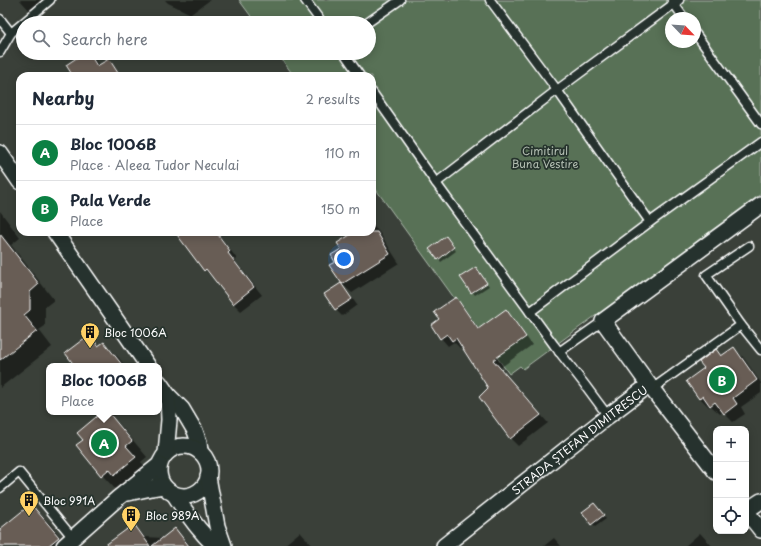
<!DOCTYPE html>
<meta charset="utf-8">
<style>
body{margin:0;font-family:"Playpen Sans",sans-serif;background:#f2f2f3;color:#1f2937}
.controls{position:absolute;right:12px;bottom:12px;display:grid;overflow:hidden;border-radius:8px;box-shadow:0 2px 10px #0003}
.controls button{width:36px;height:36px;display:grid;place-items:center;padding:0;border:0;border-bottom:1px solid #e0e1e3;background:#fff;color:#1f2937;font:20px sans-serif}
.compass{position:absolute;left:665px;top:12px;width:36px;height:36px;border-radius:50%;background:#fff;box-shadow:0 2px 10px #0003;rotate:115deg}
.you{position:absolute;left:344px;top:259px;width:14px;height:14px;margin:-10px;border:3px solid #fff;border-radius:50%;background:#1a73e8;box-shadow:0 0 0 6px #1a73e833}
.badge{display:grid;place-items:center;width:26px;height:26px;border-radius:50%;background:#0b8043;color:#fff;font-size:13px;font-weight:700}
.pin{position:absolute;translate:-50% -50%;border:2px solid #fff;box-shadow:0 1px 4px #0006}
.popup{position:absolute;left:46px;top:363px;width:116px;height:52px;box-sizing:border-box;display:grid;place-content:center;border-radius:8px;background:#fff;filter:drop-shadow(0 1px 3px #0005);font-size:13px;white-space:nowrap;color:#747a83}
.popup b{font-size:15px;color:#1f2937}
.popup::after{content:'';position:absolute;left:50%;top:100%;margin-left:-8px;border:8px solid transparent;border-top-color:#fff}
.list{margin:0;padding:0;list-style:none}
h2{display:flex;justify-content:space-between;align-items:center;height:52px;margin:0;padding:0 16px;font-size:17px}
h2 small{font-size:13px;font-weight:400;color:#747a83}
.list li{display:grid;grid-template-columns:26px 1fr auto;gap:12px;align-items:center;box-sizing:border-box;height:56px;padding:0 16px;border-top:1px solid #e0e1e3}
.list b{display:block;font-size:15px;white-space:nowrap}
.list p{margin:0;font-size:13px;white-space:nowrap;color:#747a83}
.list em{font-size:13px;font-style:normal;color:#747a83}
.icon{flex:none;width:22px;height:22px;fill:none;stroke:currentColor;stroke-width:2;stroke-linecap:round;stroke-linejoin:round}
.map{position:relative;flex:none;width:761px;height:546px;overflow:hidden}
.search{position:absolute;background:#fff;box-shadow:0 2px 10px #0003;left:16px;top:16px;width:360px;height:44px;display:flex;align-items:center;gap:10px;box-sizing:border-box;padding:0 14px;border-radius:22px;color:#747a83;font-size:15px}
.panel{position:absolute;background:#fff;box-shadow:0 2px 10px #0003;left:16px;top:72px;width:360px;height:164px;border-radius:12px}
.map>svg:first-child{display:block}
.green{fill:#587157;stroke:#acb8ab;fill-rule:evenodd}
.shadow{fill:#0007}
.building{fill:#685d54;stroke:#fff}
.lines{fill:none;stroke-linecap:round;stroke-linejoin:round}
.lane-casing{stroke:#fff;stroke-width:11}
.street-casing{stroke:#fff;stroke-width:18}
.lane{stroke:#26332d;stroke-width:8}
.street{stroke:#26332d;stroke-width:15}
.labels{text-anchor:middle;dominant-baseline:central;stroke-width:3.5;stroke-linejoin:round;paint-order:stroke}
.park-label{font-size:11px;fill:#b4bfb3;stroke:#26332d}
.poi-label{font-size:11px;fill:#fff;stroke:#26332d;text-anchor:start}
.street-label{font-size:11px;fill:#fff;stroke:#26332d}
</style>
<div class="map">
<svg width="761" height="546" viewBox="0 0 761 546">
<rect width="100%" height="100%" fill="#3a4039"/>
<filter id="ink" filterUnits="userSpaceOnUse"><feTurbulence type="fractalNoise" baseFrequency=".025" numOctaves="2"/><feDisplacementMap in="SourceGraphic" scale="8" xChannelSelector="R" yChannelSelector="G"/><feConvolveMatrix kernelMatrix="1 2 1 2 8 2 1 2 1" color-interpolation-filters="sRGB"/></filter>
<g filter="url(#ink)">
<path class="green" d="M 239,0 L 761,0 L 761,194 L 523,369 L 520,366 L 509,374 L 372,184 L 372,76 L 294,76 L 277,53 L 369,53 L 369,23 L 256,23 ZM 671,18 L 695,18 L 695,42 L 671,42 Z"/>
<g class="shadow">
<polygon points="20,0 46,0 46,2 36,5 30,11"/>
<polygon points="165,0 210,0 191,14 168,3"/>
<polygon points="86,53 89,53 94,58 99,66 108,60 114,66 121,76 74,76"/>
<polygon points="0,211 20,238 11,245 54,300 45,307 45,326 39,330 52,347 0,388"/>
<polygon points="372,225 379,232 399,263 352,293 344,286 331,265 336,262 342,249 357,232 372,232"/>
<polygon points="181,232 217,232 237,259 235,261 262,295 241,311 233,303 214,277 213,278 205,270"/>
<polygon points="448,241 456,251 441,262 431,249"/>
<polygon points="476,268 489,286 475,295 462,278"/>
<polygon points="345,288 357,305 342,316 336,310 326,294"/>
<polygon points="456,298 463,306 479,329 506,310 513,318 532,345 500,368 548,423 518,446 510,438 489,388 462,346 460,348 454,342 448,346 441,338 432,325 440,320"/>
<polygon points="90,336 100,346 104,343 119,358 125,366 74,366"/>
<polygon points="734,348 743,357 761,383 761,393 741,407 745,414 733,422 723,412 720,414 711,406 709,407 700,398 705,368 716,351 722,356"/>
<polygon points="103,412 119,412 112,417 121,426 147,457 141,462 151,473 117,491 102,475 78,445 84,440"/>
<polygon points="31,505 50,524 68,546 0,546 0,531"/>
<polygon points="597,507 606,519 595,527 583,513"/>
<polygon points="134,525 145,537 163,538 175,529 191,546 106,546"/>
<polygon points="300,532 313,546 283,546"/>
<polygon points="700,533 712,546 685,546"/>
<polygon points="554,538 561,546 544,546"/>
</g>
<g class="building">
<polygon points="84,53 89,53 97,66 109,59 120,76 73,76 66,65"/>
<polygon points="175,232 216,232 230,251 228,253 254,287 233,304 206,269 204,271"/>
<polygon points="355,232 377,232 390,254 342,284 329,265 335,262 331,255 341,249 337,243"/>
<polygon points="0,234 39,284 30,292 30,310 24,315 37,331 0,360"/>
<polygon points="446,236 454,247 438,260 429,249"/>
<polygon points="476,267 487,283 471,293 460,277"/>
<polygon points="341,283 352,299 335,310 324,294"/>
<polygon points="456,297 478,329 506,309 526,337 493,360 541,415 510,439 479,397 488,388 456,338 452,341 447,334 440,339 431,325 439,319 434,312"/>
<polygon points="90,334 98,346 104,342 123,366 75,366 65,353"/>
<polygon points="734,347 757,380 733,398 737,404 724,414 715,402 710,406 703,396 699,399 686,381 704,368 699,362 716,349 721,356"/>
<polygon points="102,412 108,412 132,441 126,446 136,457 114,475 109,469 101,476 76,445 83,440 77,433"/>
<polygon points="594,503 604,515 591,525 582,512"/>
<polygon points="31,504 59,537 48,546 0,546 0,529"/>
<polygon points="134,524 150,546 104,546"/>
<polygon points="175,528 189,546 152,546"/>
</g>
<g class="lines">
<defs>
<g id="lane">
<polyline points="305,0 322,23"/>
<polyline points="490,0 557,90 650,222"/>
<polyline points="672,1 684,18"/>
<polyline points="0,19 11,33"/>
<polyline points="23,23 50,0"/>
<polyline points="367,23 400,0"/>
<polyline points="695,33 761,124"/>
<polyline points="0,52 11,33 23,23"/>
<polyline points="344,53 360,76"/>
<polyline points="372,92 436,183 554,345 585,385 608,416"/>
<polyline points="436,183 557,90 679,0"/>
<polyline points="749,246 706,275 741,325 761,350"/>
<polyline points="530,312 650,222 761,142"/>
<polyline points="559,352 603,321"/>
<polyline points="652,389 741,325"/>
<polyline points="0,488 19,472 73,538"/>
</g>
<g id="street">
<polyline points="0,153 20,182"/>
<polyline points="55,232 148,366"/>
<polyline points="159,382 168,395 182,409 195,431 199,442 200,452"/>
<circle cx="184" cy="471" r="25"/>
<polyline points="166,453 169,420 168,395"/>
<polyline points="716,472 649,385 603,321 761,205"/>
<polyline points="208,477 217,526 224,546"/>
<polyline points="128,493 151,488 163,486"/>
<path d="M 174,494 C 186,513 199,531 215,546"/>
<polyline points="746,511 761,530"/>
<polyline points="746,511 761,501"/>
<polyline points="64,546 118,498 159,465"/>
<path id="s1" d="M 444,546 L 608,416 L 649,385"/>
</g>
</defs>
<use href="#lane" class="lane-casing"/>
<use href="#street" class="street-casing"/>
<use href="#lane" class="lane"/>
<use href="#street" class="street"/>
</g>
</g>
<defs>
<symbol id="building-pin" viewBox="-11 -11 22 30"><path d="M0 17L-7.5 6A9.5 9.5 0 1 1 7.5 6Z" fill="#ffd166" stroke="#26332d"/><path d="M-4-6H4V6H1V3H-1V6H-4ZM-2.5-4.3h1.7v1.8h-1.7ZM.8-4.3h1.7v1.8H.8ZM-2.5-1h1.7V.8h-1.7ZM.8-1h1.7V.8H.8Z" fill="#111"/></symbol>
</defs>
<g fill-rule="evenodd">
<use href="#building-pin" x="79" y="321" width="22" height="30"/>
<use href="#building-pin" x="18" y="489" width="22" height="30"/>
<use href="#building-pin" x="120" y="504" width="22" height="30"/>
</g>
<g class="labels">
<g class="park-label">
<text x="545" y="150">Cimitirul<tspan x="545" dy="13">Buna Vestire</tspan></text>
</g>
<g class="poi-label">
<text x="104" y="332">Bloc 1006A</text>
<text x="43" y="500">Bloc 991A</text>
<text x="145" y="515">Bloc 989A</text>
</g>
<g class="street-label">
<text stroke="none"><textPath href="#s1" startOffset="172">STRADA ȘTEFAN DIMITRESCU</textPath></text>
</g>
</g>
</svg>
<div class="controls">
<button>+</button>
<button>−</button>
<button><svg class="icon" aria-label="locate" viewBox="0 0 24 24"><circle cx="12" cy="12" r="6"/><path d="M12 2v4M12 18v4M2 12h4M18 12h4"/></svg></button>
</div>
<svg class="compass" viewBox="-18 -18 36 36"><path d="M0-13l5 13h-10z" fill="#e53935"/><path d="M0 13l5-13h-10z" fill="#747a83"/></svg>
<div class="you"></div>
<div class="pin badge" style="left:104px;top:443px">A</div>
<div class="popup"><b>Bloc 1006B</b>Place</div>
<div class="pin badge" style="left:722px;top:380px">B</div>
<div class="search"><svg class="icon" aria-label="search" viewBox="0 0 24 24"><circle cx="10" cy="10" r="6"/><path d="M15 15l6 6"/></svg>Search here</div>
<section class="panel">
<h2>Nearby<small>2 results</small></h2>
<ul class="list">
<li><span class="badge">A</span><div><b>Bloc 1006B</b><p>Place · Aleea Tudor Neculai</p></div><em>110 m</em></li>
<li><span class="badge">B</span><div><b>Pala Verde</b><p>Place</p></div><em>150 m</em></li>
</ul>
</section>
</div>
